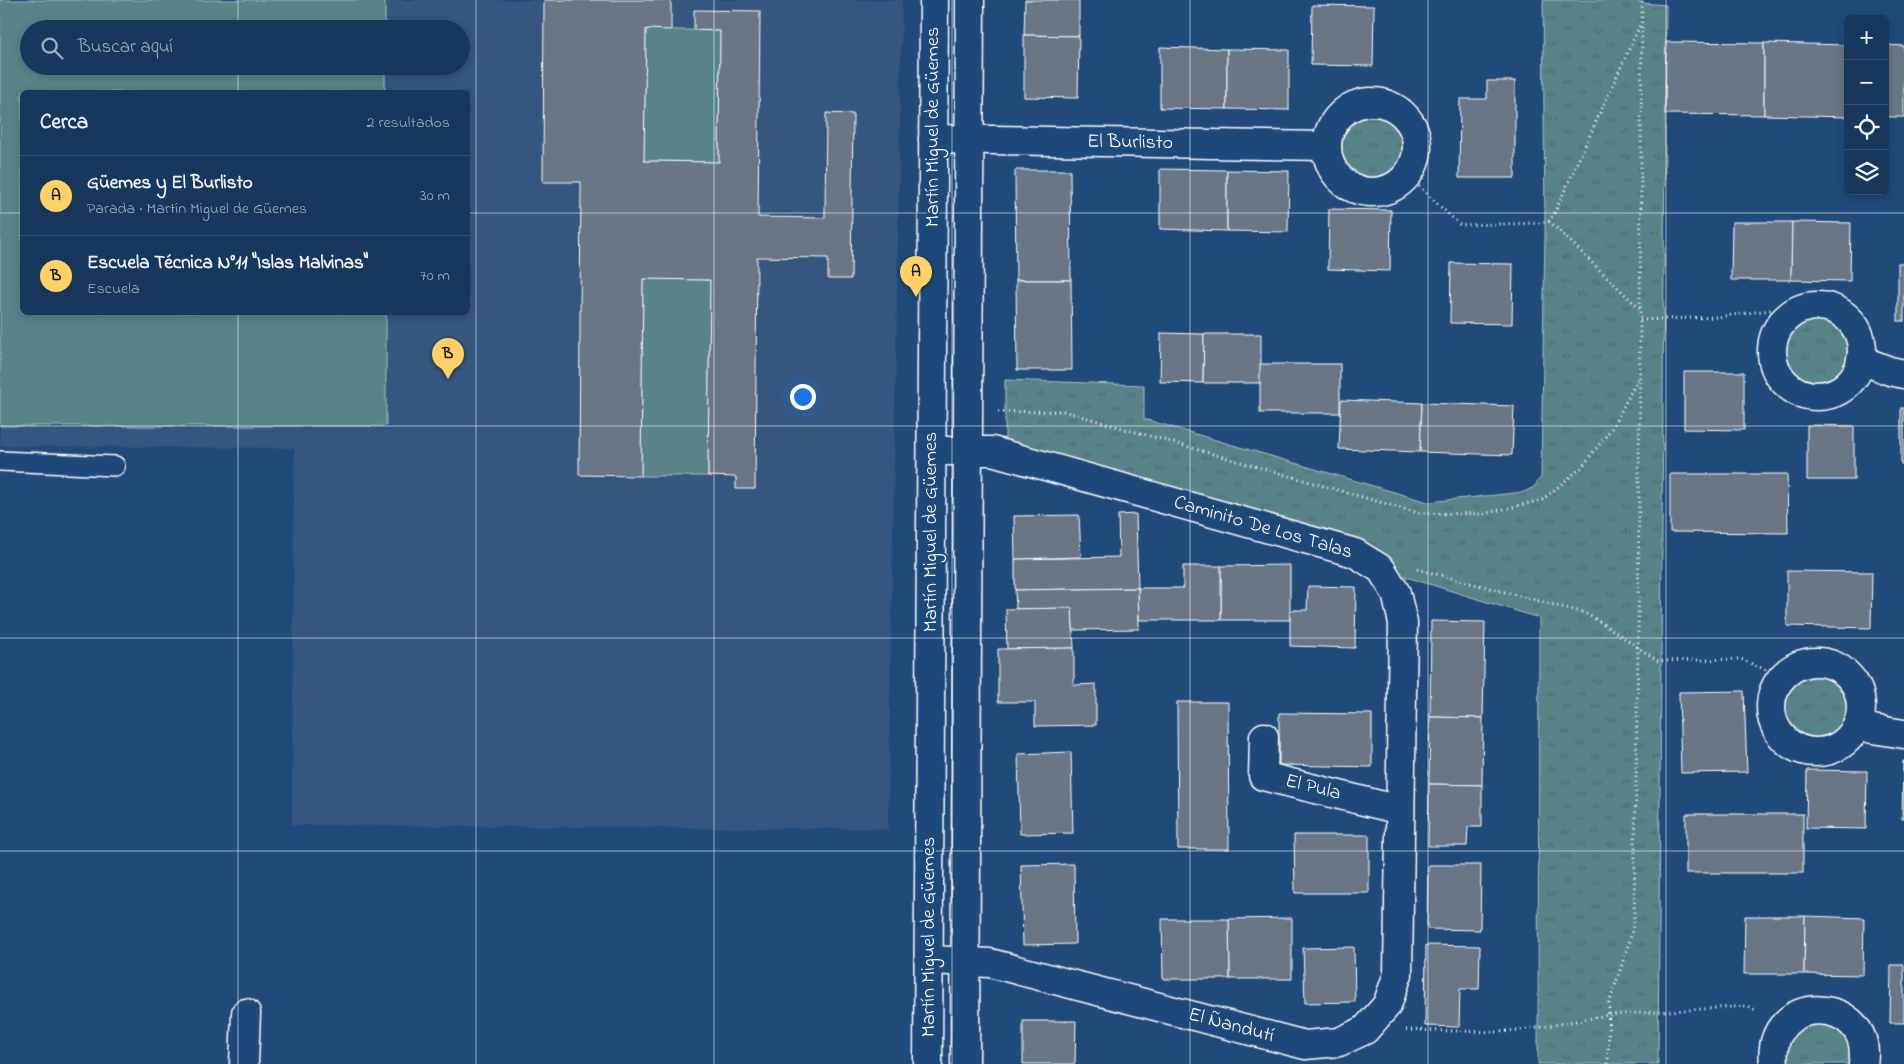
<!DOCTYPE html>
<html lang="es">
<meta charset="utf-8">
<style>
body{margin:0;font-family:"Indie Flower",sans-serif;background:#244365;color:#f1f3f6}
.controls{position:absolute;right:15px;top:15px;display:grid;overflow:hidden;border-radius:8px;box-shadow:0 2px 8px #0003}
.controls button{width:45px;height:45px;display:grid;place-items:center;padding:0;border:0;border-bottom:1px solid #365272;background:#17385c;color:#f1f3f6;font:25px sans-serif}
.you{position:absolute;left:802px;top:396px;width:18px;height:18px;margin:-12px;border:4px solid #fff;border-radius:50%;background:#1a73e8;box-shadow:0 0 0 8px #1a73e833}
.badge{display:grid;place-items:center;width:32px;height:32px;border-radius:50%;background:#ffd166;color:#111;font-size:16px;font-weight:700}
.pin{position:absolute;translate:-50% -41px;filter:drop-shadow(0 1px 2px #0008)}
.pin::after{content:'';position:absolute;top:26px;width:18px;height:15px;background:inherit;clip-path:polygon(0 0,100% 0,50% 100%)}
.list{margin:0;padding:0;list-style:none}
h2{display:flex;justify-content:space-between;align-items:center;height:65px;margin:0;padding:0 20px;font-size:21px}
h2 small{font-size:16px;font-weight:400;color:#9eacbb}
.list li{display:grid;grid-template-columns:32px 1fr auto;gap:15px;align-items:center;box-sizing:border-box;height:80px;padding:0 20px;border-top:1px solid #365272}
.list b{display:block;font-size:19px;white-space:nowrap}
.list p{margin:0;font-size:16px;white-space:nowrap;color:#9eacbb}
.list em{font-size:16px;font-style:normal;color:#9eacbb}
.icon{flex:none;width:28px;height:28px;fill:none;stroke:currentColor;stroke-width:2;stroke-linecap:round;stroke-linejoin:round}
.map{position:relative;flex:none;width:1904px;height:1064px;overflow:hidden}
.search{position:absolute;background:#17385c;box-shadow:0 2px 8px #0003;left:20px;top:20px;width:450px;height:55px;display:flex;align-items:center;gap:12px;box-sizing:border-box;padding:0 18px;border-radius:28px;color:#9eacbb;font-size:19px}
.panel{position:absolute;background:#17385c;box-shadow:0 2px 8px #0003;left:20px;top:90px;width:450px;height:225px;border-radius:8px}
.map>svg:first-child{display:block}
.built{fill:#35577e;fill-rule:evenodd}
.grass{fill:url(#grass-tufts);stroke:#acc1c4}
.park{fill:#598389;stroke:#acc1c4}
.building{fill:#677686;stroke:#fff}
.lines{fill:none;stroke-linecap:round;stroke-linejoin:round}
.lane-casing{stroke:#fff;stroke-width:22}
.street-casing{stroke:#fff;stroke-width:31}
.secondary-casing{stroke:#fff;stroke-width:31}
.path{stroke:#fff;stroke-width:3;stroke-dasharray:1 4;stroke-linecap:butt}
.lane{stroke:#1f4a7a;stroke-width:19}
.street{stroke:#1f4a7a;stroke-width:28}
.secondary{stroke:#1f4a7a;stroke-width:28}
.grid{fill:none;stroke:#fff;stroke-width:1;stroke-opacity:0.55}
.labels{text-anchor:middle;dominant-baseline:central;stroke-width:4;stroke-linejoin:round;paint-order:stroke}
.street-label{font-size:20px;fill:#fff;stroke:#1f4a7a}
</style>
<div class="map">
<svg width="1904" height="1064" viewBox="0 0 1904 1064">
<defs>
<pattern id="grass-tufts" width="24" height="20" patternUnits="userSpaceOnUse" patternTransform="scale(1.25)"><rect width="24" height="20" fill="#598389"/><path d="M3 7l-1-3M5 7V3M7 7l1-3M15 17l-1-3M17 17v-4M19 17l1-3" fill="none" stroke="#536a6e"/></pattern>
</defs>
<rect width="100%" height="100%" fill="#1f4a7a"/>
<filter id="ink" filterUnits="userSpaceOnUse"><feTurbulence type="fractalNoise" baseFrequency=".02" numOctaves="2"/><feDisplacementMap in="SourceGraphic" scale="10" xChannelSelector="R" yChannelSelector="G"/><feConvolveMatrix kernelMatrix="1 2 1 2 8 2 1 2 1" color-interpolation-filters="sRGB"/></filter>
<g filter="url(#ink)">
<path class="built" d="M 0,0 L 902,0 L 888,829 L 292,825 L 294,448 L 0,446 ZM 29,29 L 461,29 L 461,66 L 29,66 ZM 22,92 L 468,92 L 468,312 L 22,312 Z"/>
<g class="grass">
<polygon points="1543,0 1634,0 1642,3 1666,5 1658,1064 1538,1064 1539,618 1403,576 1384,556 1005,442 1005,380 1144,385 1144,419 1428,502 1524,492 1534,487 1541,477 1545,231"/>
<circle cx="1372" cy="148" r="34"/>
<circle cx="1815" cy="351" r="34"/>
<circle cx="1816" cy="707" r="34"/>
<polygon points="1810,1022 1832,1023 1848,1037 1851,1064 1786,1064 1791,1035"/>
</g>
<g class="park">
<polygon points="0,0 385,0 385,29 29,29 29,66 385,66 385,92 22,92 22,312 386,313 386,426 0,426"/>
<polygon points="646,29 720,31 719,162 644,161"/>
<polygon points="643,279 710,280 708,476 641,476"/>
</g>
<g class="building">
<polygon points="544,0 671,0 671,30 646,29 644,161 719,162 720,31 694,30 694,10 760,11 758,217 825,218 826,113 853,114 851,279 828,279 828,258 757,257 755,489 736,489 736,477 708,476 710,280 643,279 641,476 579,475 581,182 543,182"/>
<polygon points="1025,0 1079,0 1079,36 1024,35"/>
<polygon points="1312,5 1374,6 1373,66 1311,65"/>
<polygon points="1024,35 1079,36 1078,98 1024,97"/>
<polygon points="1666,42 1764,43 1764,115 1665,114"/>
<polygon points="1764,43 1848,45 1848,117 1764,115"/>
<polygon points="1885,45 1904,46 1904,117 1885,117"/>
<polygon points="1160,47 1227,49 1227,109 1160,108"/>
<polygon points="1227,49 1289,50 1289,110 1227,109"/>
<polygon points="1487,81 1515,81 1515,178 1459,178 1460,99 1487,99"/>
<polygon points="1160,169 1227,170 1227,231 1160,229"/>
<polygon points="1015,170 1070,170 1071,280 1016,280"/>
<polygon points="1227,170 1289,171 1288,232 1227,231"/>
<polygon points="1329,209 1391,210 1390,271 1328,269"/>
<polygon points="1732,222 1792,222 1791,280 1731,280"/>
<polygon points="1792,222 1851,223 1850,281 1791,280"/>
<polygon points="1451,263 1513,264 1512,324 1450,323"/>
<rect x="1898" y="263" width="6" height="58"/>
<polygon points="1016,280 1071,280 1072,370 1017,370"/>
<polygon points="1161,333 1204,334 1203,383 1160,382"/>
<polygon points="1204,334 1261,334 1261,383 1203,383"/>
<rect x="1260" y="364" width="80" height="49"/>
<polygon points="1684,372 1744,372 1744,430 1684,429"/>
<polygon points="1341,400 1422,403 1420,452 1339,449"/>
<polygon points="1422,403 1514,406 1512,455 1420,452"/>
<rect x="1901" y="408" width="3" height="56"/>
<polygon points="1807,425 1854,426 1854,480 1807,480"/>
<polygon points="1670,474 1787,474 1788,533 1670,532"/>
<polygon points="1136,514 1138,588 1015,590 1015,559 1119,557 1118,515"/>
<polygon points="1079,515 1081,557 1015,559 1014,516"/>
<polygon points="1290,565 1290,620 1221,620 1221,566"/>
<polygon points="1183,566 1221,566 1221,620 1139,620 1138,588 1183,588"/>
<polygon points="1787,571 1872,572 1871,628 1787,626"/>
<polygon points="1308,586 1356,587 1355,648 1290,646 1290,610 1307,610"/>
<polygon points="1138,588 1139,629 1073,630 1072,608 1016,609 1015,590"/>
<polygon points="1072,608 1074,648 1007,649 1006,609"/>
<polygon points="1431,621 1485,622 1483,718 1430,717"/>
<polygon points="1074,648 1074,685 1096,684 1096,725 1035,726 1035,702 998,702 998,649"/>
<polygon points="1744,691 1747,772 1681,773 1679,692"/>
<polygon points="1177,702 1228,702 1229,849 1178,849"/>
<polygon points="1279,713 1372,714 1372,767 1279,765"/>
<polygon points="1430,717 1483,718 1482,785 1429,784"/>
<polygon points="1071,752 1073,833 1020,834 1018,754"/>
<polygon points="1903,761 1904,761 1904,819 1902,819"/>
<polygon points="1807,770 1867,771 1866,829 1806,828"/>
<polygon points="1429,784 1482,785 1482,827 1468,827 1467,846 1428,846"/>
<rect x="1686" y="814" width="117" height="59"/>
<polygon points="1294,835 1369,835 1369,893 1295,893"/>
<polygon points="1074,864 1075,944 1023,945 1021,865"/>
<polygon points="1428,865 1481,865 1480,930 1427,929"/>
<polygon points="1745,916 1805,916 1804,974 1744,974"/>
<polygon points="1805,916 1864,918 1863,975 1804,974"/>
<polygon points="1292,918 1292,979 1230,979 1229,919"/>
<polygon points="1162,919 1229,919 1230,979 1163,979"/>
<polygon points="1426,945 1480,946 1479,989 1460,989 1459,1027 1425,1026"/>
<polygon points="1354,947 1355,1002 1305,1003 1303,948"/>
<polygon points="1891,965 1904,965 1904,1023 1890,1023"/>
<polygon points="1023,1021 1076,1021 1075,1064 1023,1064"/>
</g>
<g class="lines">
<defs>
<polyline id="lane" points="0,461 115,466"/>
<g id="street">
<circle cx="1372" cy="147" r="45"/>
<polyline points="933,139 1327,146"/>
<circle cx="1817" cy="351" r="45"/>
<polyline points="1861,360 1890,371 1904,374"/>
<circle cx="1816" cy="707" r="45"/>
<polyline points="1859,723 1872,729 1904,734"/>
<polyline points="1264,737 1263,776 1400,810"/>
<polyline points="929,960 990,963 1305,1045 1339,1042 1365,1030 1387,1005 1398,974 1403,623 1396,593 1381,569 1355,553 992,451 932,451"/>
<polyline points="244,1064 246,1013"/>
<path d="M 1774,1064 C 1765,990 1875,995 1863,1064"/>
</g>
<g id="secondary">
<polyline points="928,1064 934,0"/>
<polyline points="965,1064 970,0"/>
</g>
</defs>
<use href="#lane" class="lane-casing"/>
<use href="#street" class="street-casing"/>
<use href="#secondary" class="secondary-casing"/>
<g class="path">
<polyline points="1408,176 1460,225 1540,223 1549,221 1553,216 1641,23"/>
<polyline points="1549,221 1640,309"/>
<polyline points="1640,320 1716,317 1771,310 1789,316"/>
<polyline points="998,412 1063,411 1418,513 1483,514 1542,500 1581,468 1612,428 1639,377"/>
<polyline points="1417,569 1585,613 1605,625 1658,661 1741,659 1782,677"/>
<polyline points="1406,1030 1498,1032 1538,1028 1608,1015 1748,1006 1757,1011"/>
<polyline points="1608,1064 1609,1004 1630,940 1634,919 1638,648 1642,0"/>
</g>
<use href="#lane" class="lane"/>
<use href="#street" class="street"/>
<use href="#secondary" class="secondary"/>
</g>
</g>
<path class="grid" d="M 238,0 L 238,29M 476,0 L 476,1064M 714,0 L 714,1064M 952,0 L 952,1064M 1190,0 L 1190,1064M 1428,0 L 1428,1064M 1666,0 L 1666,1064M 238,66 L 238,92M 0,213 L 22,213M 468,213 L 1904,213M 238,312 L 238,1064M 0,426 L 1904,426M 0,638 L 1904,638M 0,851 L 1904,851"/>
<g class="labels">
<g class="street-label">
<text transform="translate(933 127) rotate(-90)">Martín Miguel de Güemes</text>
<text transform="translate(1130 143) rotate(1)">El Burlisto</text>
<text transform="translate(1263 528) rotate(16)">Caminito De Los Talas</text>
<text transform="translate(931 532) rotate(-90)">Martín Miguel de Güemes</text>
<text transform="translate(1313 788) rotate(14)">El Pula</text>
<text transform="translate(929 937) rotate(-90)">Martín Miguel de Güemes</text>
<text transform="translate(1231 1026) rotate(15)">El Ñandutí</text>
</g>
</g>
</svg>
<div class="controls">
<button>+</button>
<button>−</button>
<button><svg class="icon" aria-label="locate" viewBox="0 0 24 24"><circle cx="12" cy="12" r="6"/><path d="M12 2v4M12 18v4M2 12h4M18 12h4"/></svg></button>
<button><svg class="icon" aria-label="layers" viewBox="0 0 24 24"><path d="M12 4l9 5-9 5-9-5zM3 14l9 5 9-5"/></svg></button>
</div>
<div class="you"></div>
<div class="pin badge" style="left:916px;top:297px">A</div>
<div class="pin badge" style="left:448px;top:379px">B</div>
<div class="search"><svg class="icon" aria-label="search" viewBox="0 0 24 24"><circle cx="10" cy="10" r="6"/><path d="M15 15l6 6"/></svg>Buscar aquí</div>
<section class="panel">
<h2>Cerca<small>2 resultados</small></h2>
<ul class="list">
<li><span class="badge">A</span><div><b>Güemes y El Burlisto</b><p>Parada · Martín Miguel de Güemes</p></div><em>30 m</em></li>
<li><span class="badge">B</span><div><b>Escuela Técnica N°11 &quot;Islas Malvinas&quot;</b><p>Escuela</p></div><em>70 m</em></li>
</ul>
</section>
</div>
